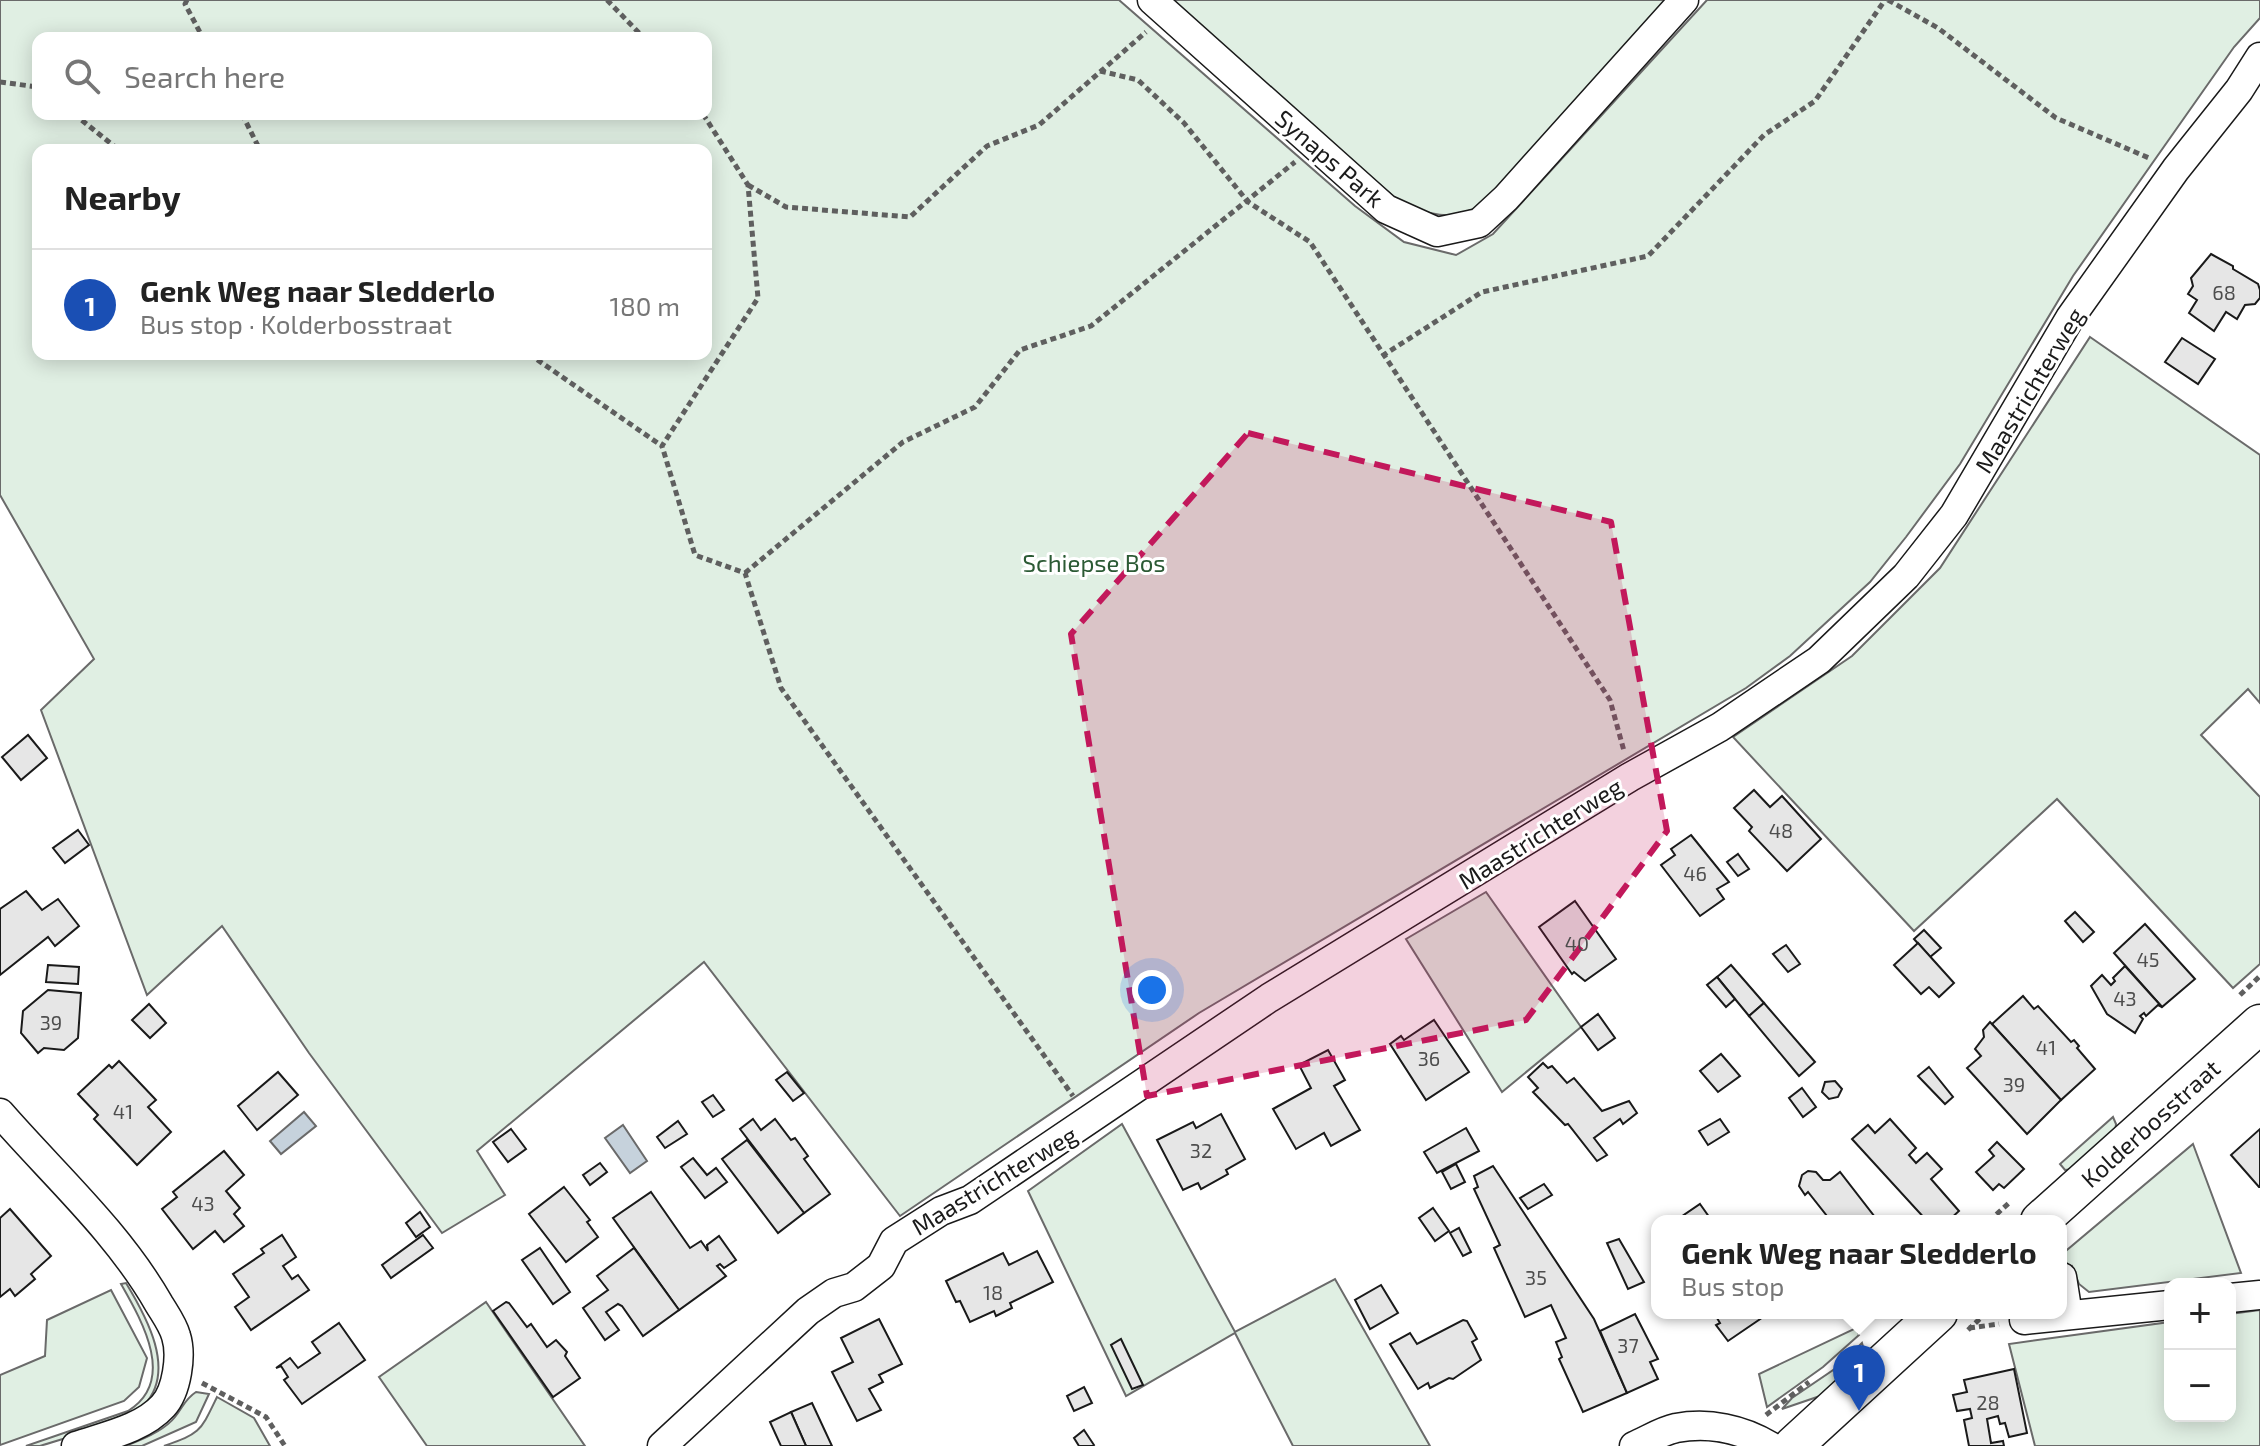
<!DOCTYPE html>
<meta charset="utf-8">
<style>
body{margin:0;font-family:"Exo 2",sans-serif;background:#f6f6f6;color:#222}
.controls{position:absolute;right:24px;bottom:24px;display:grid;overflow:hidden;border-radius:16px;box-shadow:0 4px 20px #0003}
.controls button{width:72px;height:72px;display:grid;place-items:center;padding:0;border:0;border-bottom:2px solid #e0e0e0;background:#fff;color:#222;font:40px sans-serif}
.you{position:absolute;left:1152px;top:990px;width:28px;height:28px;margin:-20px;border:6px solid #fff;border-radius:50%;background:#1a73e8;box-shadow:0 0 0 12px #1a73e833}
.badge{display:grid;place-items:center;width:52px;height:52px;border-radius:50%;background:#2563eb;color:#fff;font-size:26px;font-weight:700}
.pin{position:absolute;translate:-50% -66px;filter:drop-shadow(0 2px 4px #0008)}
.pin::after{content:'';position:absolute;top:42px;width:28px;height:24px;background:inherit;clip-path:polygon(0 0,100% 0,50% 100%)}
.popup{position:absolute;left:1651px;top:1215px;width:416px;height:104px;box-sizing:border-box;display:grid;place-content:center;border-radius:16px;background:#fff;filter:drop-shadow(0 2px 6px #0005);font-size:26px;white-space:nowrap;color:#767676}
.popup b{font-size:30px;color:#222}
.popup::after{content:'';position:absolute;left:50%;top:100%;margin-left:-16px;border:16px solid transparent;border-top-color:#fff}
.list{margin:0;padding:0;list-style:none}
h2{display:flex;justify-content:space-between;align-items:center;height:104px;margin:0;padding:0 32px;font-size:34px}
h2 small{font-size:26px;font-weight:400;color:#767676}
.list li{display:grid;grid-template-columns:52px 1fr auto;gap:24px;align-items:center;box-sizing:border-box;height:112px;padding:0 32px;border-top:2px solid #e0e0e0}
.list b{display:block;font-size:30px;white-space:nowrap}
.list p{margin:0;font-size:26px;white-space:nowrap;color:#767676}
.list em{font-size:26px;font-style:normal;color:#767676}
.icon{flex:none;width:44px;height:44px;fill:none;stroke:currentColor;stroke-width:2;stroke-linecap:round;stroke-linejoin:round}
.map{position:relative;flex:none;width:2260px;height:1446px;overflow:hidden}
.search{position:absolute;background:#fff;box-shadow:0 4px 20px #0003;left:32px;top:32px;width:680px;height:88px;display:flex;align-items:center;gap:20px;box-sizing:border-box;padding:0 28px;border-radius:16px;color:#767676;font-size:30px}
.panel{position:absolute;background:#fff;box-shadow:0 4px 20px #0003;left:32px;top:144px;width:680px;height:216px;border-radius:16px}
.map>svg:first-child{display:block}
.green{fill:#e0efe3;stroke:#6a6a6a;stroke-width:2;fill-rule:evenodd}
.water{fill:#c6d2dc;stroke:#6a6a6a;stroke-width:2}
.building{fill:#e6e6e6;stroke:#1a1a1a;stroke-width:2}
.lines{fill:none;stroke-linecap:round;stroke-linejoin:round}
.minor-casing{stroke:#1a1a1a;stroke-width:31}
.secondary-casing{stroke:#1a1a1a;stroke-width:41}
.path{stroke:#5f5f5f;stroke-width:5;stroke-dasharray:6 4;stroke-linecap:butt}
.minor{stroke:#fff;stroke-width:28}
.secondary{stroke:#fff;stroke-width:38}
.marked{fill:#c2185b;fill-opacity:0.2;stroke:#c2185b;stroke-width:6;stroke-dasharray:16 10;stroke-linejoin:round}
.labels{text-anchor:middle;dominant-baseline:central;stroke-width:6;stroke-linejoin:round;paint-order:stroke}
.number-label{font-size:20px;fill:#4d4d4d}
.street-label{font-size:24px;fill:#1a1a1a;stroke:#fff}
.park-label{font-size:24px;fill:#2b5a34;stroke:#fff}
</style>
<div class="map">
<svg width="2260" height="1446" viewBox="0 0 2260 1446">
<rect width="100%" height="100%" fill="#fff"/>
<g class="green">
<path d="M 0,0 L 1119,0 L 1355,206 L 1404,242 L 1456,255 L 1493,234 L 1707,0 L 2260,0 L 2260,18 L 2234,47 L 2073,276 L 1960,464 L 1906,537 L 1870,582 L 1790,656 L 1746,688 L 1199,1013 L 900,1216 L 704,962 L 477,1151 L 505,1195 L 442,1233 L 309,1053 L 222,926 L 147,995 L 41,710 L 94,659 L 0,495 ZM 38,38 L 706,38 L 706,114 L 38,114 ZM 38,150 L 706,150 L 706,354 L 38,354 Z"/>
<path d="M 1164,0 L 1671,0 L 1483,204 C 1453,221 1438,216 1406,207 Z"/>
<polygon points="2090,337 2260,455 2260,703 2248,689 2201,735 2260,797 2260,964 2233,988 2057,799 1914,931 1733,737 1852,656 1940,568"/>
<polygon points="1486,892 1581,1027 1502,1092 1406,939"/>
<polygon points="2113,1117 2116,1124 2115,1132 2074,1169 2065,1170 2060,1164"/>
<polygon points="1122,1124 1235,1332 1335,1279 1430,1446 1293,1446 1235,1333 1126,1396 1028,1191"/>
<polygon points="2193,1144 2241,1273 2089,1292 2079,1284 2072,1266 2061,1270 2061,1255"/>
<path d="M 126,1283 C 146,1316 177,1371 144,1405 C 127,1423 66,1437 40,1446 L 26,1446 L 128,1411 C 177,1381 142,1321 121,1284 Z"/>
<polygon points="111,1290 147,1358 139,1387 124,1401 0,1445 0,1375 45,1356 47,1320"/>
<polygon points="486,1302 585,1446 427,1446 379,1377"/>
<polygon points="2260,1310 2260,1446 2035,1446 2009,1344 2170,1322 2170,1416 2230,1416 2230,1314"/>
<polygon points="1856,1328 1859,1335 1823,1367 1767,1407 1759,1374"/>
<polygon points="1862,1343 1866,1357 1820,1396 1782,1409 1792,1398 1839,1366"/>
<path d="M 196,1392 L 209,1394 L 196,1422 L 142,1446 L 125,1446 C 142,1440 164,1431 175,1417 C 183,1407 185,1399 196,1392 Z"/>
<path d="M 217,1397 L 254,1418 L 270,1446 L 164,1446 C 201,1433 200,1432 217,1397 Z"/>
</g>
<g class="water">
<polygon points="304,1112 316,1126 281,1154 270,1141"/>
<polygon points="623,1125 647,1161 630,1173 605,1138"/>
</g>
<g class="building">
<polygon points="2211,254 2233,266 2233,269 2258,284 2260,290 2260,298 2255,304 2245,305 2237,319 2226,312 2214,331 2189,313 2197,300 2188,294 2193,286 2191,278"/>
<polygon points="2182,338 2215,359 2198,384 2165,362"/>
<polygon points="28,735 47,758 21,780 2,757"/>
<polygon points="1754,790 1770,807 1782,796 1821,839 1787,871 1749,831 1752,827 1734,808"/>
<polygon points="78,830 89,845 65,863 53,848"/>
<polygon points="1691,835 1729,882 1717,889 1724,899 1700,916 1661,865 1675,855 1671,849"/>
<polygon points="1738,854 1749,869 1738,876 1727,862"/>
<polygon points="26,891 42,910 58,899 79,926 55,946 48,937 0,975 0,909"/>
<polygon points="1575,901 1616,959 1585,981 1574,972 1572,974 1539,927"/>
<polygon points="2075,912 2094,932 2083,942 2065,921"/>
<polygon points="2145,924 2195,979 2162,1007 2114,953"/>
<polygon points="1924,930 1941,948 1930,957 1914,939"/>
<polygon points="1918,943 1954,983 1939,997 1929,987 1921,994 1894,965"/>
<polygon points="1786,945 1800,964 1788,972 1773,954"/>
<polygon points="48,965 79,967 78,984 46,982"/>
<polygon points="1731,965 1764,1003 1749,1016 1717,977"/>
<polygon points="2125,966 2162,1007 2158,1005 2146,1016 2144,1013 2140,1016 2143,1019 2135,1033 2107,1014 2091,986 2102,975 2111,985 2115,981 2113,978"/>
<polygon points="1717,977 1735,999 1726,1007 1707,985"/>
<polygon points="48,990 81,993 78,1038 64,1050 44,1048 38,1053 21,1033 23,1011"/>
<polygon points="2023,996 2034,1009 2038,1006 2071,1042 2074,1040 2079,1046 2077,1048 2095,1069 2061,1100 1992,1024"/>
<polygon points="1764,1003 1815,1062 1799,1076 1749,1016"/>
<polygon points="149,1004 166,1023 150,1038 132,1020"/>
<polygon points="1598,1014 1615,1038 1598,1050 1581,1027"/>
<polygon points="1434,1020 1469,1072 1426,1100 1390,1044 1401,1036 1404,1040"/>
<polygon points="1990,1022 2061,1100 2027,1134 1967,1068 1981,1056 1975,1049 1984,1037 1983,1030"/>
<polygon points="1328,1050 1345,1080 1334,1086 1360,1130 1331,1146 1324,1133 1296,1149 1273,1109 1311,1088 1299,1065"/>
<polygon points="1721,1054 1740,1076 1718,1092 1700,1071"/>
<polygon points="119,1061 156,1100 148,1107 171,1132 137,1165 94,1119 98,1115 78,1094 109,1065 112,1068"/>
<polygon points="1543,1063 1548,1068 1552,1066 1567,1083 1574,1078 1602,1111 1629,1101 1637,1113 1623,1124 1620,1119 1594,1138 1607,1155 1597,1161 1568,1124 1565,1125 1533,1092 1538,1088 1528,1077"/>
<polygon points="1929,1067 1953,1097 1945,1104 1918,1076"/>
<polygon points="278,1072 298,1095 257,1130 238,1106"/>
<polygon points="787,1072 804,1093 793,1101 776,1080"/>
<polygon points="1835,1081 1842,1089 1838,1097 1829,1099 1822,1092 1825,1082"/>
<polygon points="1802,1088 1816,1107 1803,1117 1789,1098"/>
<polygon points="713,1095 724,1110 713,1117 702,1102"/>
<polygon points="1221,1114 1245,1159 1226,1170 1228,1174 1201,1189 1198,1183 1183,1190 1157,1140 1193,1122 1196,1128"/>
<polygon points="753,1119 761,1130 775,1119 791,1140 795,1138 808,1156 804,1159 830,1194 804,1213 740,1129"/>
<polygon points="1720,1119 1729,1132 1708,1145 1699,1131"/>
<polygon points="1890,1119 1916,1148 1909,1155 1916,1163 1927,1153 1942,1169 1931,1179 1959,1211 1948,1221 1927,1221 1852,1139 1868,1125 1875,1133"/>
<polygon points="678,1121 687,1134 665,1148 657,1137"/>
<polygon points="1466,1128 1479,1151 1437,1173 1424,1152"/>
<polygon points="511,1129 526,1149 508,1162 493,1142"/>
<polygon points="2260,1129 2260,1187 2259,1187 2231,1155"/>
<polygon points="747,1140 804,1213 778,1233 722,1159"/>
<polygon points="1997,1142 2024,1169 2004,1188 1999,1184 1993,1190 1976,1172 1994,1156 1989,1150"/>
<polygon points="224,1151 244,1175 226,1191 240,1208 234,1214 244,1226 224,1242 215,1231 193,1249 162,1209 177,1197 173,1192"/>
<polygon points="693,1158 707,1175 716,1168 727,1182 705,1198 681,1167"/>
<polygon points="600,1163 607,1172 590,1185 583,1175"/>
<polygon points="1456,1164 1465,1182 1451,1189 1442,1172"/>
<polygon points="1493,1166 1594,1319 1627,1393 1583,1412 1559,1359 1562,1357 1556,1342 1566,1338 1551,1305 1525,1317 1494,1248 1500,1245 1474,1189 1478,1187 1474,1176"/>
<polygon points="1808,1171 1816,1172 1823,1180 1830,1180 1840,1172 1878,1221 1831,1221 1808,1192 1805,1195 1799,1186 1802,1175"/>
<polygon points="1544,1184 1552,1195 1528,1209 1520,1198"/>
<polygon points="564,1187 590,1220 587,1222 598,1237 566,1262 529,1214"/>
<polygon points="651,1192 690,1248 701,1241 708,1251 707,1245 719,1236 736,1260 724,1268 720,1264 717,1266 726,1276 679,1310 613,1218"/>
<polygon points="1700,1204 1712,1221 1675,1221"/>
<polygon points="1433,1208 1449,1231 1435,1241 1419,1218"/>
<polygon points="10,1209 51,1256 31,1274 35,1279 15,1296 10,1289 0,1297 0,1218"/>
<polygon points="420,1212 430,1227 416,1237 406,1223"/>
<polygon points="1459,1228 1471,1252 1463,1256 1450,1233"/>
<polygon points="282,1235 296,1257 283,1266 292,1279 298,1275 309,1290 251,1330 235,1307 249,1297 233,1274 264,1253 261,1249"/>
<polygon points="423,1235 433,1248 391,1278 382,1265"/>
<polygon points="1619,1239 1644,1282 1628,1289 1607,1243"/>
<polygon points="540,1248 570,1292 553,1304 522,1260"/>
<polygon points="634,1248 679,1310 643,1336 622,1306 618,1304 606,1312 619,1330 605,1340 583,1308 608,1290 597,1276"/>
<polygon points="1037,1251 1053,1282 1010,1303 1012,1308 996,1316 994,1311 970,1322 960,1301 956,1302 946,1281 1003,1253 1009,1265"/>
<polygon points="1381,1285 1398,1313 1370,1329 1355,1300"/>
<polygon points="506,1302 509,1303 527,1327 531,1324 547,1347 556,1340 567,1352 565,1356 580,1378 553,1397 493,1311"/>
<polygon points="1714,1313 1769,1313 1728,1341 1716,1325 1720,1323"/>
<polygon points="1635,1314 1658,1359 1650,1362 1658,1379 1627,1393 1600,1331"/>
<polygon points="879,1319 902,1364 879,1375 883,1382 869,1389 881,1410 857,1421 832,1372 853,1362 841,1338"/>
<polygon points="1463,1320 1467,1321 1477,1339 1472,1342 1481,1360 1453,1379 1449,1378 1430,1388 1428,1383 1418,1389 1390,1344 1410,1333 1417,1344"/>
<polygon points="339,1323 365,1360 302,1404 284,1380 288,1377 281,1366 276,1368 290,1358 298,1368 320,1353 312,1342"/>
<polygon points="1121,1339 1143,1385 1132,1389 1111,1345"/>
<polygon points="2014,1369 2027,1433 2009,1437 2005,1423 2000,1424 1998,1416 1987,1419 1991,1443 2003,1441 2004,1446 1969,1446 1964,1420 1972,1418 1970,1409 1957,1411 1953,1395 1967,1392 1964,1380"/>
<polygon points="1084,1387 1092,1403 1074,1411 1067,1396"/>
<polygon points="812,1403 832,1446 806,1446 791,1412"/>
<polygon points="791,1412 806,1446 781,1446 770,1422"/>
<polygon points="1084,1430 1094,1445 1093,1446 1079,1446 1074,1438"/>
</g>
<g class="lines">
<defs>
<g id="minor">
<polyline points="1152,0 1386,209 1437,232 1479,223 1506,198 1684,0"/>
<path d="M 0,1113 C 54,1175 118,1232 159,1304 C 165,1314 173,1325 176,1336 C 182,1355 177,1391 163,1406 C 142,1429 105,1436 76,1446"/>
<polyline points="2062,1277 2068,1315"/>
<polyline points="2230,1298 2260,1295"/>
<polyline points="2024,1320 2170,1305"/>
<polyline points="662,1446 808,1311 834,1293 854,1287 881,1266 894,1241 941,1211 970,1200 1269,998 1630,777 1720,727 1819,660 1906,576 1954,515 2070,318 2176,169 2239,90 2260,57"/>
<path d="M 1634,1446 C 1648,1440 1662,1431 1676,1428 C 1709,1422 1742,1429 1770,1446"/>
</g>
<g id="secondary">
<polyline points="2040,1221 2260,1024"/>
<polyline points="1793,1446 1938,1313"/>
</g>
</defs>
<use href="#minor" class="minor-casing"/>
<use href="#secondary" class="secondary-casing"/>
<g class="path">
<polyline points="187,0 185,4 203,38"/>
<polyline points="607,0 644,38"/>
<polyline points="1888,0 1938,28 2056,118 2149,158"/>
<polyline points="1100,71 1138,80 1184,123 1248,202 1310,242 1610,700 1624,751"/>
<polyline points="0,82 38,87"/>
<polyline points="74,114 119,150"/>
<polyline points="242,114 260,150"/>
<polyline points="703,114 748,185 758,298 662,446 695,555 745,573 781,688 1073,1096"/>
<polyline points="748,185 786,207 910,217 987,146 1039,125 1146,32"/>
<polyline points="529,354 662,446"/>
<polyline points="1382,356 1482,292 1648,256 1764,135 1815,101 1885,0"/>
<polyline points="745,573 903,442 975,407 1020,350 1091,326 1295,162"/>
<polyline points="2240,995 2260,976"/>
<polyline points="1989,1221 2010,1202"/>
<polyline points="1969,1328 1999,1324"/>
<polyline points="1968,1330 1986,1313"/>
<polyline points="202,1383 266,1417 285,1446"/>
<polyline points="1766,1415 1809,1382"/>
</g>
<use href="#minor" class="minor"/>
<use href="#secondary" class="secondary"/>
</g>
<path class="marked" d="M 1248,433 L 1611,522 L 1667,831 L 1526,1020 L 1147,1096 L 1071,634 Z"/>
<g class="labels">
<g class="number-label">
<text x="2224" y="292">68</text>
<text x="1781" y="830">48</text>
<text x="1695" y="873">46</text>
<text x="1577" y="943">40</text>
<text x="2148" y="959">45</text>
<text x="2125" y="998">43</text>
<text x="51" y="1022">39</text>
<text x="2046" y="1047">41</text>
<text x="1429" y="1058">36</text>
<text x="2014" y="1084">39</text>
<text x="123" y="1111">41</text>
<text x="1201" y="1150">32</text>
<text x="203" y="1203">43</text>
<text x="1536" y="1277">35</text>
<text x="993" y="1292">18</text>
<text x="1628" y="1345">37</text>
<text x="1988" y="1402">28</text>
</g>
<g class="street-label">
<text transform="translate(1330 158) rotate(41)">Synaps Park</text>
<text transform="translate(2029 390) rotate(-59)">Maastrichterweg</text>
<text transform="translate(1540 833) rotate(-32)">Maastrichterweg</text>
<text transform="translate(2150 1123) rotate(-42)">Kolderbosstraat</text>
<text transform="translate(994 1180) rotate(-31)">Maastrichterweg</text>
</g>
<g class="park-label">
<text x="1094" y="562">Schiepse Bos</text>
</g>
</g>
</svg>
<div class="controls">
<button>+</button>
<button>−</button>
</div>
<div class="you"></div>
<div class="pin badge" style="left:1859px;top:1411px;background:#1a4fb4">1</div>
<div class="popup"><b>Genk Weg naar Sledderlo</b>Bus stop</div>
<div class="search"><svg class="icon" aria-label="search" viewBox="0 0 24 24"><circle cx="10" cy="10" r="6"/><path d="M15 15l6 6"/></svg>Search here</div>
<section class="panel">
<h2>Nearby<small></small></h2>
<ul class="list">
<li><span class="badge" style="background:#1a4fb4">1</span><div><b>Genk Weg naar Sledderlo</b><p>Bus stop · Kolderbosstraat</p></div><em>180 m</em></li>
</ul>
</section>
</div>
